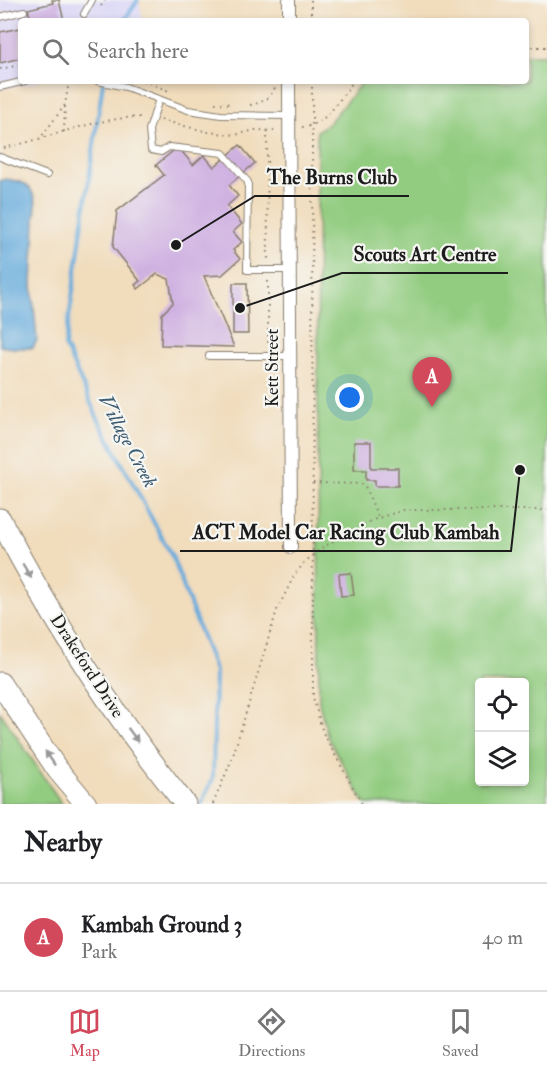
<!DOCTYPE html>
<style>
body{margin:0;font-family:"IM FELL Double Pica",serif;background:#f6f6f6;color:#202124}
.controls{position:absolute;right:18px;bottom:18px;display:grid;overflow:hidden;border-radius:6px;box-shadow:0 3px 9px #0003}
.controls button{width:54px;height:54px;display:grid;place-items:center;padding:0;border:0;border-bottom:2px solid #e0e0e0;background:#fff;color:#202124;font:30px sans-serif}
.you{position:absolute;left:350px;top:398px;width:21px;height:21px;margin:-15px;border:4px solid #fff;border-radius:50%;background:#1a73e8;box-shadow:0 0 0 9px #1a73e833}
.badge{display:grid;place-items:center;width:39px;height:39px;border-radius:50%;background:#d1495b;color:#fff;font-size:20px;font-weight:700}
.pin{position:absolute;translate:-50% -50px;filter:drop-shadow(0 2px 3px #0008)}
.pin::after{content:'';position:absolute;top:32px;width:21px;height:18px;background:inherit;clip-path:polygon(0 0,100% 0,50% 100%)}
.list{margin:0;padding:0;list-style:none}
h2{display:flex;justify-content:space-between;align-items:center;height:78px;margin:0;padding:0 24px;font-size:26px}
h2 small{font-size:20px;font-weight:400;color:#757577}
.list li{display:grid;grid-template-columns:39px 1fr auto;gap:18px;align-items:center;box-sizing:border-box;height:108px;padding:0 24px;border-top:2px solid #e0e0e0}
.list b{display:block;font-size:22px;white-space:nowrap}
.list p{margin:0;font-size:20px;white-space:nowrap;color:#757577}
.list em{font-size:20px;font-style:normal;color:#757577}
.icon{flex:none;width:33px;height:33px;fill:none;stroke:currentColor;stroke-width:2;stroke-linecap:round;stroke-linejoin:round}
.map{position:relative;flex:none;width:547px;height:804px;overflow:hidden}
.search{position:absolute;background:#fff;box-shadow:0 3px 9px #0003;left:18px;right:18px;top:18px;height:66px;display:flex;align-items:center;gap:15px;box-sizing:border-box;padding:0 21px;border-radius:6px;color:#757577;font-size:22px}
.sheet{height:186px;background:#fff}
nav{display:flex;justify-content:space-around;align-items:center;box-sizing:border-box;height:84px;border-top:2px solid #e0e0e0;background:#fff;font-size:16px;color:#757577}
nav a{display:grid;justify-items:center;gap:3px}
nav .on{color:#d1495b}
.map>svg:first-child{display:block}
.built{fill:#dad6f7}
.green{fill:#92cc80;stroke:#57744e;stroke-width:1.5;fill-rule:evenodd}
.water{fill:#66abdc;stroke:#41647c;stroke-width:1.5}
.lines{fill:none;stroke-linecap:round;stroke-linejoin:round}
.stream{stroke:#66abdc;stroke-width:4}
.building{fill:#cfb1e1}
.lane-casing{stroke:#867c6c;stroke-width:8}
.street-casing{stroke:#867c6c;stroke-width:14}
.highway-casing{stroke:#867c6c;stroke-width:23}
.path{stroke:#867c6c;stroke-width:2;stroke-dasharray:1.5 4.5;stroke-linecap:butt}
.lane{stroke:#fff;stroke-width:6}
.street{stroke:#fff;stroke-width:12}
.highway{stroke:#fff;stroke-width:21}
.oneway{fill:#999}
.labels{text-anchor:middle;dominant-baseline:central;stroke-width:4.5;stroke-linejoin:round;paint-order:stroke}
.street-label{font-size:18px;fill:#1c1c1c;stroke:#f6f6f2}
.water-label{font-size:20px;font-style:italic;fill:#3d5c72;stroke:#f6f6f2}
.leader{fill:none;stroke:#1c1c1c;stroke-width:2}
.callout-dot{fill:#1c1c1c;stroke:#f6f6f2;stroke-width:2}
.callout-label{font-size:20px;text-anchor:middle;font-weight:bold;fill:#1c1c1c;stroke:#f6f6f2;stroke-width:4.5;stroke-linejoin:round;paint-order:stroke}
</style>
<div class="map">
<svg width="547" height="804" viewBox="0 0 547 804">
<rect width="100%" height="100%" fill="#f6f6f2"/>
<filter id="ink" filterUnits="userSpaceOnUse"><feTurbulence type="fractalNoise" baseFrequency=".0167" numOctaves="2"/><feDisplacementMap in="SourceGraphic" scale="12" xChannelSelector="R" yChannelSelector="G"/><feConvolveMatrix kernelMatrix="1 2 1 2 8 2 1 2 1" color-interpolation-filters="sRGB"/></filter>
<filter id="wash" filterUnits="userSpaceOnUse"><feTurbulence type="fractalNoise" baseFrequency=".008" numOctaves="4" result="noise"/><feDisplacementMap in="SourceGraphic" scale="24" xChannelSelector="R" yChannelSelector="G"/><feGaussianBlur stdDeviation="1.35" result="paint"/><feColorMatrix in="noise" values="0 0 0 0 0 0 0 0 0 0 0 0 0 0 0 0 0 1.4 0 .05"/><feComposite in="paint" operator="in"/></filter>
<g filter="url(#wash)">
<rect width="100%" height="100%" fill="#f1dcbb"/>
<polygon class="built" points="0,0 139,0 143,21 21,21 21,81 40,81 0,89"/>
<g class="green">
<path d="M 526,55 L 547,55 L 547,804 L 365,804 L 328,738 L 319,703 L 317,131 L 329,123 L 363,81 L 526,81 ZM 480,682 L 524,682 L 524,782 L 480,782 Z"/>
<polygon points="0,712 62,804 0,804"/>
</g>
<path class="water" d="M 5,179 C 23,181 32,184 36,203 L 32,284 L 37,340 L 33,348 L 12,348 L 0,346 L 0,181 Z"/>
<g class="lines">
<g class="stream">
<polyline points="124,21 138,0"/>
<polyline points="103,82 65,346 98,419 172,556 215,671 213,778 201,804"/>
</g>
</g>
<g id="blocks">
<g class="building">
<polygon points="52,0 59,0 64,21 31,21 28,9 53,3"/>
<polygon points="21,28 21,58 0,63 0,32"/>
<polygon points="240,145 255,163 229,185 238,196 227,206 242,224 233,232 242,242 233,250 240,259 222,275 204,276 234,347 161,345 162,314 173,303 169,279 157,274 138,289 135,285 140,281 113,247 117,211 164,175 156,165 178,147 193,165 204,155 214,167"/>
<polygon points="233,283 247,283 248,334 233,334"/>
<polygon points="354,442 371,442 371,468 398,468 398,486 375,486 375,480 366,480 366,470 354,470"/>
<polygon points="351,573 354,595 341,596 339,574"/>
</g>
</g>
</g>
<g filter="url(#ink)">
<use href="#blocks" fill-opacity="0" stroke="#867c6c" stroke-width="1.5"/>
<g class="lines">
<defs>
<g id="lane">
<polyline points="84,14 92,0"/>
<polyline points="0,17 24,11"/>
<polyline points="98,81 126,87 188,110 221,115 289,116"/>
<polyline points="0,87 25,81"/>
<polyline points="159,99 149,130 151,150 161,152 169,147 223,153 248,182 247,270 289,270"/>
<polyline points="0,157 47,175"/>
<polyline points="209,356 290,356"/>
</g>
<g id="street">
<polyline points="289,0 289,21"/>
<polyline points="289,81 291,547"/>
</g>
<g id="highway">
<path d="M 0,519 C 52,620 114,716 185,804"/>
<polyline points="0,683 57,769 86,804"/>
</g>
</defs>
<use href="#lane" class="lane-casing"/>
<use href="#street" class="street-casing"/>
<use href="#highway" class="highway-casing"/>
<g class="path">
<polyline points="311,0 311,21"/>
<polyline points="101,6 105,0"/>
<polyline points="526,47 547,47"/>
<polyline points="0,69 21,65"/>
<polyline points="144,81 169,91"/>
<polyline points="312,81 313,697 323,733 362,804"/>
<polyline points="215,103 233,104"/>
<path d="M 250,105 C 264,102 272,98 276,84"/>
<polyline points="161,120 208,132 235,135 255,130 276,131"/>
<path d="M 302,127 C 327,126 339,98 354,81"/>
<polyline points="267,131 268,260"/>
<polyline points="64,132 65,105"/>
<polyline points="39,140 65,105 69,81"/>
<path d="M 4,148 C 50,138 96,117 144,117"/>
<polyline points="268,281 268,347"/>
<polyline points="313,483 364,484 378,517"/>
<polyline points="213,804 232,759 277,610 295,574 306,561 322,548 355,528 378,518 404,510 547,510"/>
</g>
<use href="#lane" class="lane"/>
<use href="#street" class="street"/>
<use href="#highway" class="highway"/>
</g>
<defs><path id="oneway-solid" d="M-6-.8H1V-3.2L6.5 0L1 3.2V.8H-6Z" transform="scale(1.5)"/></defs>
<g class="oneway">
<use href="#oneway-solid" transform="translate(27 571) rotate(59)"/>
<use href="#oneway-solid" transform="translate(133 735) rotate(54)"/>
<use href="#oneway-solid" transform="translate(50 758) rotate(-124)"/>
</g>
</g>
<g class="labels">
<g class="street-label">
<text transform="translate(272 368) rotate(-90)">Kett Street</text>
<text transform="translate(87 666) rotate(57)">Drakeford Drive</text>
</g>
<g class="water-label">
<text transform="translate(128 441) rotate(62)">Village Creek</text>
</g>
</g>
<path class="leader" d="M176 245L255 196H409M240 308L342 273H508M520 470L511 551H180"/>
<g class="callout-dot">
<circle cx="176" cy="245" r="6"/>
<circle cx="240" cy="308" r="6"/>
<circle cx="520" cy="470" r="6"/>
</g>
<g class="callout-label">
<text x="332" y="184">The Burns Club</text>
<text x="425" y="261">Scouts Art Centre</text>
<text x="346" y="539">ACT Model Car Racing Club Kambah</text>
</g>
</svg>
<div class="controls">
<button><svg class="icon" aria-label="locate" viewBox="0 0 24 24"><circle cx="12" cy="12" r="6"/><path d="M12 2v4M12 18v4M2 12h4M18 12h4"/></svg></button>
<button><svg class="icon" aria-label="layers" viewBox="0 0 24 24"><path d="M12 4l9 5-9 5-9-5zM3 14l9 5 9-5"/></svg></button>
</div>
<div class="you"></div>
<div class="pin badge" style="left:432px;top:407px">A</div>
<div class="search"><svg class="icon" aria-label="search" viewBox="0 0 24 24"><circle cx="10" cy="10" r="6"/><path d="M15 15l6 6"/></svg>Search here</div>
</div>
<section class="sheet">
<h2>Nearby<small></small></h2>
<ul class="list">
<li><span class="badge">A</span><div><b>Kambah Ground 3</b><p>Park</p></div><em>40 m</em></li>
</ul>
</section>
<nav>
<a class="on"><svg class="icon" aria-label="map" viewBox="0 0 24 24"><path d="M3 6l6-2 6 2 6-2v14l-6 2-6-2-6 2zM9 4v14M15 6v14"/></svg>Map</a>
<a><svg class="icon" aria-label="directions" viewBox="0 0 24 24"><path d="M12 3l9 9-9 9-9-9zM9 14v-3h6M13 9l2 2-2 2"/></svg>Directions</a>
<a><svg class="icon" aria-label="saved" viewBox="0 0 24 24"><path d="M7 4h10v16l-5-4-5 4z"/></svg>Saved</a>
</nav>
